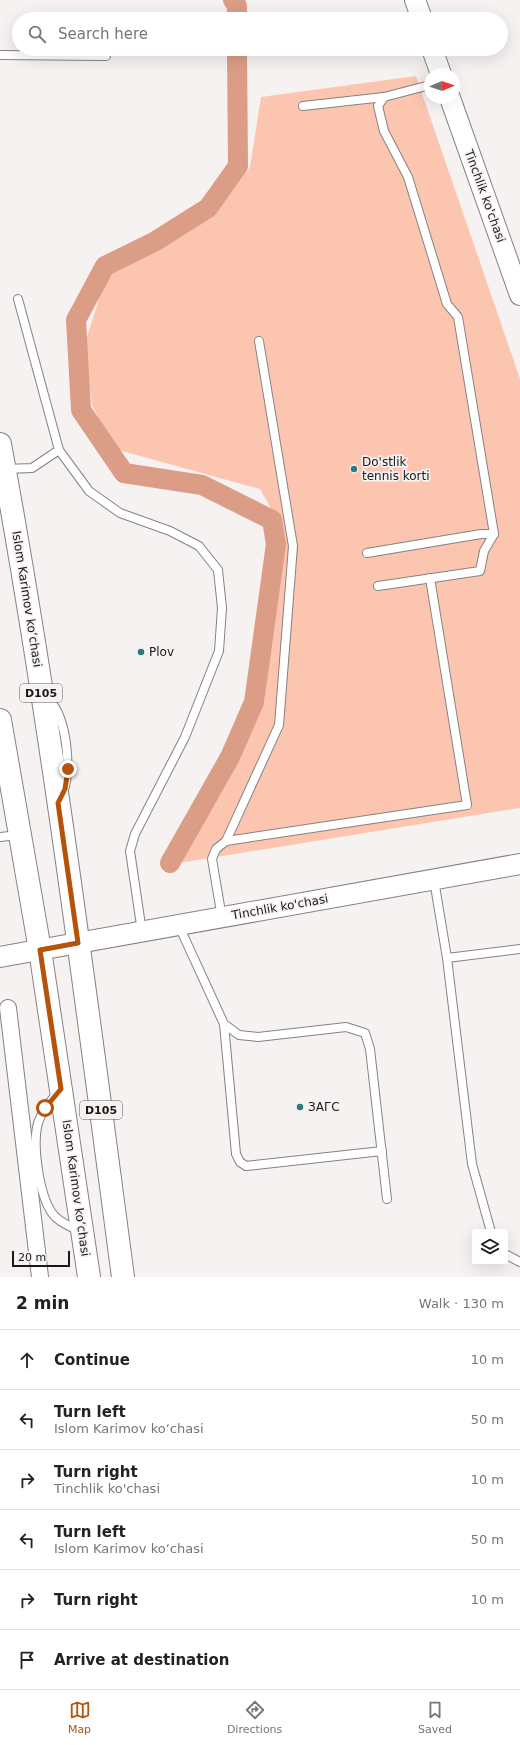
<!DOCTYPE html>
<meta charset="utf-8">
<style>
body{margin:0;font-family:"DejaVu Sans",sans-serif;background:#f2f2f2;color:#222}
.controls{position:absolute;right:12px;bottom:12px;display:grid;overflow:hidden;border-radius:4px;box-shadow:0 4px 16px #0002}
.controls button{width:36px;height:36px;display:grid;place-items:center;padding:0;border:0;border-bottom:1px solid #e0e0e0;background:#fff;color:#222;font:20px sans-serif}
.compass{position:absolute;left:424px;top:68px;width:36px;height:36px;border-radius:50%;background:#fff;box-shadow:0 4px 16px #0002;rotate:88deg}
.scale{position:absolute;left:12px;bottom:10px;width:58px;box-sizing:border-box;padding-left:4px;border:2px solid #191817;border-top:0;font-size:11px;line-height:14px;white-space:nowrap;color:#191817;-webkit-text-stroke:3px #f6f2f1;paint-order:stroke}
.stop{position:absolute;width:12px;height:12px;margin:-9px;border:3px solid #b45309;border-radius:50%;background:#fff}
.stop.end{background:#b45309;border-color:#fff;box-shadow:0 1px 4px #0008}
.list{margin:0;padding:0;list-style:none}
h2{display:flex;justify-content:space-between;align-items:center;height:52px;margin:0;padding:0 16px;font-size:17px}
h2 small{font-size:13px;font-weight:400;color:#767676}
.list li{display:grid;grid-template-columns:26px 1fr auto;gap:12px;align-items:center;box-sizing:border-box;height:60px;padding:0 16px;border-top:1px solid #e0e0e0}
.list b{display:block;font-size:15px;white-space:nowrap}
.list p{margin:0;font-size:13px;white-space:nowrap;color:#767676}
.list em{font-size:13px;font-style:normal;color:#767676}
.icon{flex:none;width:22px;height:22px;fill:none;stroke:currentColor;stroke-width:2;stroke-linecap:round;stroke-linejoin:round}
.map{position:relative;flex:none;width:520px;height:1277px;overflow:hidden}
.search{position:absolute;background:#fff;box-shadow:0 4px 16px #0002;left:12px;right:12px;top:12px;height:44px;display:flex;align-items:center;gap:10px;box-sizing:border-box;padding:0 14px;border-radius:22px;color:#767676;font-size:15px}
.sheet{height:412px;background:#fff}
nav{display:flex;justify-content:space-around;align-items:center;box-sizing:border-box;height:56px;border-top:1px solid #e0e0e0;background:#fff;font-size:11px;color:#767676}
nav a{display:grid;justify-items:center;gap:2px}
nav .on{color:#b45309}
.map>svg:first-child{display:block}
.green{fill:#fcc5b0}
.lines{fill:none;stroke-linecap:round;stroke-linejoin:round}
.canal{stroke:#db9d85;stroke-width:20}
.service-casing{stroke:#868281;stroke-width:10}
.minor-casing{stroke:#868281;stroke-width:18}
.tertiary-casing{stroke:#868281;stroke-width:22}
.primary-casing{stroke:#868281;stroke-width:24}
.service{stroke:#fff;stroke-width:8}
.minor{stroke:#fff;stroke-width:16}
.tertiary{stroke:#fff;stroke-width:20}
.primary{stroke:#fff;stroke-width:22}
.route{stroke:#b45309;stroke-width:5}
.poi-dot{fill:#317883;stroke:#f6f2f1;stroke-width:1.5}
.labels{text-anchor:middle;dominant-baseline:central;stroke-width:3.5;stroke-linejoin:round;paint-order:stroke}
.shield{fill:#f6f2f1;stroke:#5b5958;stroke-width:1}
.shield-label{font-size:11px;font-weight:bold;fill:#191817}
.street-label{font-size:12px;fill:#191817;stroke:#f6f2f1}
.poi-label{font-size:12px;fill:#191817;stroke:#f6f2f1;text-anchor:start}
</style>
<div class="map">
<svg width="520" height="1277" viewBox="0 0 520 1277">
<rect width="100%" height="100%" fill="#f6f2f1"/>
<polygon class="green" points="416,76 520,379 520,808 179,863 264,703 285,533 260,489 115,449 92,405 84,346 107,274 139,257 222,205 250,167 261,97"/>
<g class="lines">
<g class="canal">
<polyline points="233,0 237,6 237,19"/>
<polyline points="170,863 230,757 254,702 276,544 272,520 202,485 124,473 81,410 76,320 105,266 154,242 208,208 238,166 237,49"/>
</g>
<defs>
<g id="service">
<polyline points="0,55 106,56"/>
<polyline points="303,106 384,97"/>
<polyline points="59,450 89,491 120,513 170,531 199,546 218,570 222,608 219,651 185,737 135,834 130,851 142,932"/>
<polyline points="5,469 32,468 59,450 18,299"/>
<polyline points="367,553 481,534 494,534"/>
<polyline points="378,586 480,571 484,551 494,534 458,317 447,304 408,177 384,131 378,106 384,97 430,85"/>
<path d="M 50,701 C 67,719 71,767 64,790"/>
<polyline points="0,837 19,835"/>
<polyline points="226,841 279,725 293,546 259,341"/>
<polyline points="434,880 447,958 472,1164 491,1232"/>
<polyline points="222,918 212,859 216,849 226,841 467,805 430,578"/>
<polyline points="179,926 224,1024 239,1035 258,1037 346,1027 365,1033 370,1049 387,1199"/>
<polyline points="447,958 520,949"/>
<polyline points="224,1024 236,1154 240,1162 246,1166 382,1151"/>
<path d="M 58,1093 C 49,1102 42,1111 38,1123 C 32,1145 39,1194 52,1213 C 58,1222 70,1226 79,1231"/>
<polyline points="505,1254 520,1262"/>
</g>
<polyline id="minor" points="8,1008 40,1277"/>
<g id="tertiary">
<polyline points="415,0 422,19"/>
<polyline points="432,49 441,74"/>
<polyline points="450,98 520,295"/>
<polyline points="0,957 520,864"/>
</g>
<g id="primary">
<path d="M 0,444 C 51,720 86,999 123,1277"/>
<polyline points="0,720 40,950 89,1277"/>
</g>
</defs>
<use href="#service" class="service-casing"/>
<use href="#minor" class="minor-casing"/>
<use href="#tertiary" class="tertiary-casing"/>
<use href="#primary" class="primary-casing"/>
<use href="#service" class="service"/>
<use href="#minor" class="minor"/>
<use href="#tertiary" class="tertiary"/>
<use href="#primary" class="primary"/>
</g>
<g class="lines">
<polyline class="route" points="45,1108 61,1089 40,950 78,943 58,803 65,789 68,769"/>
</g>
<g class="poi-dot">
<circle cx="354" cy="469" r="4"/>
<circle cx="141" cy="652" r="4"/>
<circle cx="300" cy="1107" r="4"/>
</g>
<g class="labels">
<g class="shield">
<rect x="20" y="684" width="42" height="18" rx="3"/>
<rect x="80" y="1101" width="42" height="18" rx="3"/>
</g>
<g class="shield-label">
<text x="41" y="693">D105</text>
<text x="101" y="1110">D105</text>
</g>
<g class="street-label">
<text transform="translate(485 196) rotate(70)">Tinchlik ko'chasi</text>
<text transform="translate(27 599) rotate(81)">Islom Karimov koʻchasi</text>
<text transform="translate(280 907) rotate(-10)">Tinchlik ko'chasi</text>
<text transform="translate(76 1188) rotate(82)">Islom Karimov koʻchasi</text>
</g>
<g class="poi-label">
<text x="362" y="462">Do'stlik<tspan x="362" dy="14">tennis korti</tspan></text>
<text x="149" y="652">Plov</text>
<text x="308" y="1107">ЗАГС</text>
</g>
</g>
</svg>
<div class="controls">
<button><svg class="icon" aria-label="layers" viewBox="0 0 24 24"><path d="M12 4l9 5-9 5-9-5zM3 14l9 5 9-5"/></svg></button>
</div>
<svg class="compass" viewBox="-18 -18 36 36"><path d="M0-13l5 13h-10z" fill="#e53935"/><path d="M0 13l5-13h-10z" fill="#767676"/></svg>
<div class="scale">20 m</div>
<div class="stop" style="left:45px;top:1108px"></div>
<div class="stop end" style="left:68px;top:769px"></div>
<div class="search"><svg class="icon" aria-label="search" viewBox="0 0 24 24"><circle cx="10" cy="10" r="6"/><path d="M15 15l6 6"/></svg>Search here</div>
</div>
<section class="sheet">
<h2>2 min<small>Walk · 130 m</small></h2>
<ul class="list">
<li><svg class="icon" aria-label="ahead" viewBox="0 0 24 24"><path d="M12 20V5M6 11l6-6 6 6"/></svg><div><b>Continue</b></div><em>10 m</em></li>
<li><svg class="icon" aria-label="left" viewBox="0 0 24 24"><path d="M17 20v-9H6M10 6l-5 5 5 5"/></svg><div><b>Turn left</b><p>Islom Karimov koʻchasi</p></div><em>50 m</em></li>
<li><svg class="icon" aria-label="right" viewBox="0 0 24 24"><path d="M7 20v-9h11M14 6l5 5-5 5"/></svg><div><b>Turn right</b><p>Tinchlik ko'chasi</p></div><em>10 m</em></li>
<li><svg class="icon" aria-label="left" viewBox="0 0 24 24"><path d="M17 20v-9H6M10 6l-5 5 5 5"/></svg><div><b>Turn left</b><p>Islom Karimov koʻchasi</p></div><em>50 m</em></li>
<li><svg class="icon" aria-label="right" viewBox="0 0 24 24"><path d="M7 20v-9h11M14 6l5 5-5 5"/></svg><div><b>Turn right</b></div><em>10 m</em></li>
<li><svg class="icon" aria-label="arrive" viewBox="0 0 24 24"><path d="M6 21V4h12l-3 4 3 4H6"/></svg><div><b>Arrive at destination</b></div></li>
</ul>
</section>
<nav>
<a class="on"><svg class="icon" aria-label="map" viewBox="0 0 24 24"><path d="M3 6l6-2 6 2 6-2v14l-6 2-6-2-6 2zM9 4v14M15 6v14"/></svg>Map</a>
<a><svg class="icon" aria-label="directions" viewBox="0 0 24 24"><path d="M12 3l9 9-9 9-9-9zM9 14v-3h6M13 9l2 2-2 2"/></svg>Directions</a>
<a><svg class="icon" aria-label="saved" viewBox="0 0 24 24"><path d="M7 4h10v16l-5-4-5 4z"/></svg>Saved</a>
</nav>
